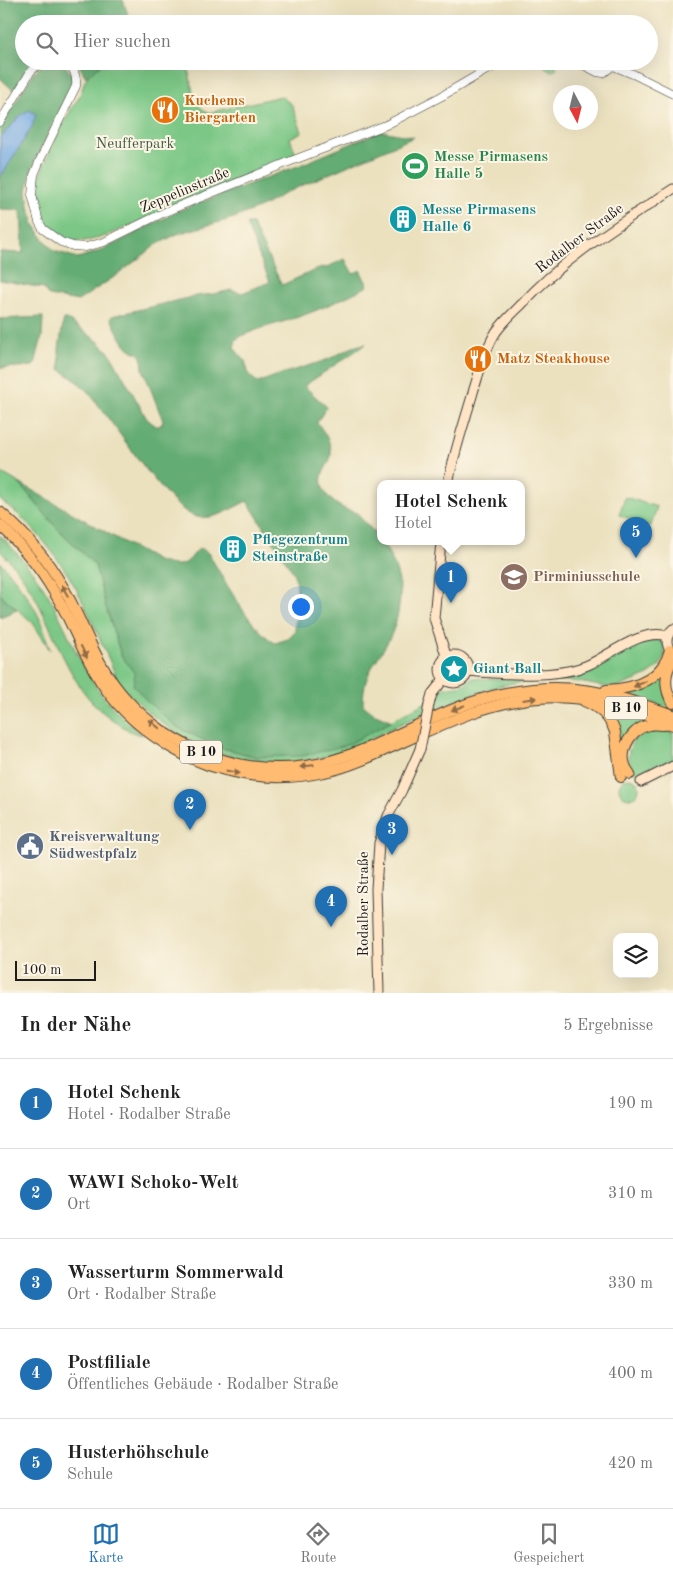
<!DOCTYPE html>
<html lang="de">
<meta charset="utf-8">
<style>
body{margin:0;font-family:"Old Standard TT",serif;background:#f6f6f6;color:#222}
.controls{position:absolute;right:15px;bottom:15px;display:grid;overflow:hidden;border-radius:10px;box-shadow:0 5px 20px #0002}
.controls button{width:45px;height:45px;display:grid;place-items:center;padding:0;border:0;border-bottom:1px solid #e0e0e0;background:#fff;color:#222;font:25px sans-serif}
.compass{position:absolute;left:553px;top:85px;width:45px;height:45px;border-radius:50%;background:#fff;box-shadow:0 5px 20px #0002;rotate:173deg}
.scale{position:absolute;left:15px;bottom:12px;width:81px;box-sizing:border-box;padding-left:5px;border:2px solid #1c1c1c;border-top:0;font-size:14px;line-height:18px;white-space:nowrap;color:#1c1c1c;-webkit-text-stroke:4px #fcf5e5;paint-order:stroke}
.you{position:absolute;left:300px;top:606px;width:18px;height:18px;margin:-12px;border:4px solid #fff;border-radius:50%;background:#1a73e8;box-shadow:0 0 0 8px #1a73e833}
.badge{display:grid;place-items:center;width:32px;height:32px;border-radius:50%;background:#1f6fb2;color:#fff;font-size:16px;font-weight:700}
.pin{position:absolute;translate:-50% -41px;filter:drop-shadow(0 1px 2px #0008)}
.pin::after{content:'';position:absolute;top:26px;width:18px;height:15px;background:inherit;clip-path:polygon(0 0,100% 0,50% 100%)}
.popup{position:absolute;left:377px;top:480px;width:148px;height:65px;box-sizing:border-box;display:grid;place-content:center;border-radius:10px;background:#fff;filter:drop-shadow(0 1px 4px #0005);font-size:16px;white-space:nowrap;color:#767676}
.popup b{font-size:19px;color:#222}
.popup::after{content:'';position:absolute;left:50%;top:100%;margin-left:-10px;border:10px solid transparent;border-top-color:#fff}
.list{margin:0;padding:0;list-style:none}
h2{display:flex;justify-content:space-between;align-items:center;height:65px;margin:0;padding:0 20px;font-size:21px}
h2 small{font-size:16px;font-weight:400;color:#767676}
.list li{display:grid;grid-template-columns:32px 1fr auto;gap:15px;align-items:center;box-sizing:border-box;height:90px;padding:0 20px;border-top:1px solid #e0e0e0}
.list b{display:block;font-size:19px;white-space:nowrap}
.list p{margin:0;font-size:16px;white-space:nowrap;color:#767676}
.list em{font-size:16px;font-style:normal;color:#767676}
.icon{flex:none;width:28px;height:28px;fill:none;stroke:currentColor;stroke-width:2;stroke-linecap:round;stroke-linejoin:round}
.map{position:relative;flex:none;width:673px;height:993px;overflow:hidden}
.search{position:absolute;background:#fff;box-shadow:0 5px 20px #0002;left:15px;right:15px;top:15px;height:55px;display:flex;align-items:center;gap:12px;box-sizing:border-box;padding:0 18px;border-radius:28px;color:#767676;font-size:19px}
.sheet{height:515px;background:#fff}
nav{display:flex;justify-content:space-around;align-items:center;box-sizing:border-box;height:70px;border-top:1px solid #e0e0e0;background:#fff;font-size:14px;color:#767676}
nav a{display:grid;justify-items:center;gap:2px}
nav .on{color:#1f6fb2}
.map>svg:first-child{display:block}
.green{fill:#7bc786;stroke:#4c7251}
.forest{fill:#64ac73;stroke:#406448}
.water{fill:#77abe4;stroke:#4a6480}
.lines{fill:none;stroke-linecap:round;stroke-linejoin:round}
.tertiary-casing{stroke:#3b3a34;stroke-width:9}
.secondary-casing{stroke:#3b3a34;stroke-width:11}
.trunk-casing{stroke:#3b3a34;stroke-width:12}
.tertiary{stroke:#fff;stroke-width:8}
.secondary{stroke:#ffe4c6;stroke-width:9}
.trunk{stroke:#ffbb71;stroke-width:10}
.secondary-bridge-casing{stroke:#3b3a34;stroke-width:11;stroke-linecap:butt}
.secondary-bridge{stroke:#ffe4c6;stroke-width:9}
.oneway{fill:#8e6c46}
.labels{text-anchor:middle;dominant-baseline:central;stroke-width:4;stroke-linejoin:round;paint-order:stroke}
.shield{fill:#fcf5e5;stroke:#5f5d58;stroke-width:1}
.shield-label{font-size:14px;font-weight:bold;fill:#1c1c1c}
.food-label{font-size:15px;font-weight:bold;fill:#c56008;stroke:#fcf5e5;text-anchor:start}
.park-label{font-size:15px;fill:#3d5841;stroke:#fcf5e5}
.leisure-label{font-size:15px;font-weight:bold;fill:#27864d;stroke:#fcf5e5;text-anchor:start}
.street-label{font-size:15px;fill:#1c1c1c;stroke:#fcf5e5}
.culture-label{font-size:15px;font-weight:bold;fill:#0d838f;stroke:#fcf5e5;text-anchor:start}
.education-label{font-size:15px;font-weight:bold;fill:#785e54;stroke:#fcf5e5;text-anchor:start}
.service-label{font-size:15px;font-weight:bold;fill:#4e5e75;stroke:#fcf5e5;text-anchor:start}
</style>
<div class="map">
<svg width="673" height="993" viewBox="0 0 673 993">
<rect width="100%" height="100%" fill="#fcf5e5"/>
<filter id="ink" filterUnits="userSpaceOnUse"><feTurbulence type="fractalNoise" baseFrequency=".02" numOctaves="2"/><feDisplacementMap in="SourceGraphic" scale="10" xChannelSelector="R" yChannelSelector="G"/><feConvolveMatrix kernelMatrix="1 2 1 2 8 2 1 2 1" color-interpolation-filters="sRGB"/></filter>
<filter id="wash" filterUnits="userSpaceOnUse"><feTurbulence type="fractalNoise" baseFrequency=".0096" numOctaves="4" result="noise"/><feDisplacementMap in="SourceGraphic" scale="20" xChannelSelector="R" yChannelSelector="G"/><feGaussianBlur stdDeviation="1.12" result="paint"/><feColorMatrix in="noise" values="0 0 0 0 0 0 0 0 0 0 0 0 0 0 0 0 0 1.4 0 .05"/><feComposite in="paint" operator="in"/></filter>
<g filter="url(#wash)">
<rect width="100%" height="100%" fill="#ebe1bf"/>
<g class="green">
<path d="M 105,61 L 187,61 L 195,103 L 208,113 L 281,96 L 292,105 L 302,132 L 290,138 L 296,155 L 106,236 C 86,242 66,246 50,228 C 29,204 37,180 49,154 C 56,137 64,122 73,106 C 76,102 79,98 81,93 C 83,88 83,83 86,79 C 90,72 99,65 105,61 Z"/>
<polygon points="543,61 554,61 557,68 556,70 551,71 545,67"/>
<path d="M 0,472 L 19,483 L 56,527 L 95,565 L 106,607 L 121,655 L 177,727 L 219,747 L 257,757 L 347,745 L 435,697 C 438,693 443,687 448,687 C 459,685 463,688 471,678 L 500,679 L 567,677 L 588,672 L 643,643 L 658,640 L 663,642 C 671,665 649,676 631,682 C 627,683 621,687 615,687 C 603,688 584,682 570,681 C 556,680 542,680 528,681 C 486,685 436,708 398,725 C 377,735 359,746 337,753 C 268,775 196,756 143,707 C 135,699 123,690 117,680 C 115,675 113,669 111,664 C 101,642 91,618 80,596 C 62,561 32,522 0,500 Z"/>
<polygon points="625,497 657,507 651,526 619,515"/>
<path d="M 0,535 C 15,551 30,567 42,585 C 65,620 76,662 102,695 C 114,710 128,724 143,735 C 132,734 125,728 116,722 C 71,694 60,643 36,599 C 26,581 15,565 0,551 Z"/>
<path d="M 0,562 C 15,578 34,603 42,624 C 45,632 47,642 50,650 L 33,623 L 0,594 Z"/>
<circle cx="454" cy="669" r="10"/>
<path d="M 665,667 L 666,699 L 671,709 L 626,693 C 644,688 655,683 665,667 Z"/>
<polygon points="606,708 647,721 621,754 613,717"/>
<path d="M 658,728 L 673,733 L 673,761 C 665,766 654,772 645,774 C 620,778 622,730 658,728 Z"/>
<circle cx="629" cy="788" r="10"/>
</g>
<g class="forest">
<polygon points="0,0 123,0 131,24 24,24 24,61 36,61 14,91 0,78"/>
<polygon points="76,61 105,61 86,77"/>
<polygon points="46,64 58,64 65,66 71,73 73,83 72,91 57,115 31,171 27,191 29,207 34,224 42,237 54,251 78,258 103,250 180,210 298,166 381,131 414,137 287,192 263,206 234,218 177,234 156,245 120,273 78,301 49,296 43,288 0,280 0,252 23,253 21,210 0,209 0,128 33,74 38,68"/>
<path d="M 246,224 L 252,224 L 282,285 L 322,267 L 325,268 L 345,259 L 353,274 L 360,270 L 368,286 C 346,297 324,308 301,316 C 279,324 256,328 236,339 L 234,348 L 245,361 L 249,375 L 258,383 C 280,373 303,368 326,360 C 340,355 351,345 366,344 L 304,386 L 327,407 L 317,422 C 323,431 332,442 331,454 C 331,462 324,468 322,476 C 318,495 341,510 357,513 C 363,522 371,528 378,536 C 386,547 395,563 398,577 C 404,599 396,630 384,648 C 371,669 363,678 363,705 L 373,713 L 392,721 L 347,745 L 303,756 L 257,757 L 218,747 L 177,727 L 147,701 L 133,685 L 135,674 L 121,655 L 106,607 L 95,565 L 56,527 L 19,483 L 157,561 C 168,564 180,569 189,560 C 194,555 195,551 201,548 L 208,553 C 225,580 248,627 275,643 L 288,639 L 295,631 L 297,583 L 293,572 L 247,501 C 230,509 217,520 197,517 C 168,511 110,416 87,391 C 79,382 69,376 60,369 L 59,349 L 63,323 L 64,319 L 68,320 L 99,342 L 110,353 L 147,419 L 156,426 L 160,426 L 163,421 L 143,369 C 142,347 135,357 125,344 C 119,336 115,327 111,318 L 112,316 L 196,296 L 213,294 L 232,290 L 242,293 L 270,282 Z"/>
<polygon points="43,317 42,337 35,364 33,366 0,368 0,319"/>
<polygon points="0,594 17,610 0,617"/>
</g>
<polygon class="water" points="29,110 36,114 32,127 0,178 0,138 20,116"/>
</g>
<g filter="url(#ink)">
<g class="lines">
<defs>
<g id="tertiary">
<path d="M 63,61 C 74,67 77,75 76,86 L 40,160 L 34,175 L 32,195 L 39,222 L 43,229 L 61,242 L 73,246 L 86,247 L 104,242 L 167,211 L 291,161 L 386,125 L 442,96 L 483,72 L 505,61"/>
<polyline points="576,61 597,72 603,73 610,68 612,61"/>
<polyline points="611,65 633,74 673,94"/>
<polyline points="0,122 31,71 43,61"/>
</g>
<g id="secondary">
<path d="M 448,484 C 454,452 465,421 474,389 C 480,370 485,350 496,332 C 503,322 513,313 522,304 C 565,257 620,224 673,189"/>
<polyline points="441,542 434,618 445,652 445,657"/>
<path d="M 673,629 C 665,636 665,646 673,653"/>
<circle cx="454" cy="669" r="14"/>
<path d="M 468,671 C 501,674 560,679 590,664 C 613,653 642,628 668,636"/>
<polyline points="429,705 432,694 444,679"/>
<polyline points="641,782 673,766"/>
<polyline points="379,993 376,889 379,843 388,816 402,790 420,749"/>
</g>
<g id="trunk">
<path d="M 0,512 C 25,533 47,559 63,587 C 77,611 87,639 101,664 C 116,691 138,714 164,732 C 188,748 215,759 243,765 C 348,784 411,712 506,693 C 571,680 612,693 673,715"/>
<path d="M 0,525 C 25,548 46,576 62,606 C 75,631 85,657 101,682 C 115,704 136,724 158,739 C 183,757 213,769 244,774 C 271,779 297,778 324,772 C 346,768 366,759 385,750 C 435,728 484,702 539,698 C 586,694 630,708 673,725"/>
<path d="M 673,660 C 664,673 664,690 673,703"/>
<path d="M 606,690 C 634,689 662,680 670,650"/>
<path d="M 584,701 C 599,707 610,717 615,732 L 621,777"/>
<path d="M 630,774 C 616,757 627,730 649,725 C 654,724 659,725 664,725"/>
</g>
</defs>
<use href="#tertiary" class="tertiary-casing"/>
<use href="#secondary" class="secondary-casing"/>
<use href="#trunk" class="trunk-casing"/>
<use href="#tertiary" class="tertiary"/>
<use href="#secondary" class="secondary"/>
<use href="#trunk" class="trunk"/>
<defs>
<polyline id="secondary-bridge" points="420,749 429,705"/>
</defs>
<use href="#secondary-bridge" class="secondary-bridge-casing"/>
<use href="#secondary-bridge" class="secondary-bridge"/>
</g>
<defs><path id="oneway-solid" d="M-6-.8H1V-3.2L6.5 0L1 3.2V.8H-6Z" transform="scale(1.25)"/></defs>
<g class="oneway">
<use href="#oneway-solid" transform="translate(65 591) rotate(-119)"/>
<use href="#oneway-solid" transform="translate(84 652) rotate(63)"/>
<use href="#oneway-solid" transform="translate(640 684) rotate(156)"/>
<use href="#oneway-solid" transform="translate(530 699) rotate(-8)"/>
<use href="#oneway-solid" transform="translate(458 708) rotate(158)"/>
<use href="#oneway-solid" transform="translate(154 724) rotate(-142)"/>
<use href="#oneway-solid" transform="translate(307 766) rotate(172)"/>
<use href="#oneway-solid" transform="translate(233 772) rotate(12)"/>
</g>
</g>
<defs>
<symbol id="restaurant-disc" viewBox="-11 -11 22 22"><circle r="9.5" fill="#e8710a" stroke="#fcf5e5"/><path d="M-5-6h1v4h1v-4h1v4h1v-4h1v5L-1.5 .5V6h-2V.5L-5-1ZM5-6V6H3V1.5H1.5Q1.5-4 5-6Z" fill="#fff"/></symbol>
<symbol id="stadium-disc" viewBox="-11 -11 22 22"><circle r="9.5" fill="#2e9e5b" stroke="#fcf5e5"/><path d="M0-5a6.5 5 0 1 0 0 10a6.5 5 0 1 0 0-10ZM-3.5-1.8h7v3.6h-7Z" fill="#fff"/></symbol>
<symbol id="building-disc" viewBox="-11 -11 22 22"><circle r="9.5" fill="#0f9aa8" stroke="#fcf5e5"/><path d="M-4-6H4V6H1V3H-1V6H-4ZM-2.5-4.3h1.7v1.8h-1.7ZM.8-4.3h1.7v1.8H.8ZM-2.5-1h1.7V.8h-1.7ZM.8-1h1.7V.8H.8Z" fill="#fff"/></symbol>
<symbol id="school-disc" viewBox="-11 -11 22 22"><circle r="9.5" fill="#8d6e63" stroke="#fcf5e5"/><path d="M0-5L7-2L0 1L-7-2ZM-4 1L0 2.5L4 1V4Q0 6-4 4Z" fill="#fff"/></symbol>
<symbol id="sight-disc" viewBox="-11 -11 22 22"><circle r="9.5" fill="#0f9aa8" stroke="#fcf5e5"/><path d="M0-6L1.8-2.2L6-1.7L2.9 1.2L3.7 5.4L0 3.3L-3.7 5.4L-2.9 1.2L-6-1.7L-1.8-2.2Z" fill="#fff"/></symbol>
<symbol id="civic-disc" viewBox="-11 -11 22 22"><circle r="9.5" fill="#5c6f8a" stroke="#fcf5e5"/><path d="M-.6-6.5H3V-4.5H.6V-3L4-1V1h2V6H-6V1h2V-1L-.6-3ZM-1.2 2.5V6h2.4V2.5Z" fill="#fff"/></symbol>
</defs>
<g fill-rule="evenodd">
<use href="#restaurant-disc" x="149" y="94" width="32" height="32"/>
<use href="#stadium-disc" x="399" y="150" width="32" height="32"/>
<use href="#building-disc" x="387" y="203" width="32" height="32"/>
<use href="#restaurant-disc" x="462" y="343" width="32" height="32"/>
<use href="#building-disc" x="217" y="533" width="32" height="32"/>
<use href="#school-disc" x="498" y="561" width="32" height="32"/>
<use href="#sight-disc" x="438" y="653" width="32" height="32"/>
<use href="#civic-disc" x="14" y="830" width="32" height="32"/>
</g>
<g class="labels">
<g class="shield">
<rect x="605" y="696.5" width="42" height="23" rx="4"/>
<rect x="180" y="740.5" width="42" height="23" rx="4"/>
</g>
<g class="shield-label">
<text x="626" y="708">B 10</text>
<text x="201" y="752">B 10</text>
</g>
<g class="food-label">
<text x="184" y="101">Kuchems<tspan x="184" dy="17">Biergarten</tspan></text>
<text x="497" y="359">Matz Steakhouse</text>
</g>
<g class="park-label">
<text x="135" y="144">Neufferpark</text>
</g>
<g class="leisure-label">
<text x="434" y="157">Messe Pirmasens<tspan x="434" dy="17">Halle 5</tspan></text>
</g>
<g class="street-label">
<text transform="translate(185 191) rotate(-23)">Zeppelinstraße</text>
<text transform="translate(580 239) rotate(-37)">Rodalber Straße</text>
<text transform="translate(364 904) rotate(-90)">Rodalber Straße</text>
</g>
<g class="culture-label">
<text x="422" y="210">Messe Pirmasens<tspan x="422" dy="17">Halle 6</tspan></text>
<text x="252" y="540">Pflegezentrum<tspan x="252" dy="17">Steinstraße</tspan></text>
<text x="473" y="669">Giant Ball</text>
</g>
<g class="education-label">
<text x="533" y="577">Pirminiusschule</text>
</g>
<g class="service-label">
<text x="49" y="837">Kreisverwaltung<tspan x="49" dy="17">Südwestpfalz</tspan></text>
</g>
</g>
</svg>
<div class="controls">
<button><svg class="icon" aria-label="layers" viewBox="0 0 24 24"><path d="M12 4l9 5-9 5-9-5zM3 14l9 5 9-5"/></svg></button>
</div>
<svg class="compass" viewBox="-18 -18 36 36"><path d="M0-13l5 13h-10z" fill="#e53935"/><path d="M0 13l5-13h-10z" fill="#767676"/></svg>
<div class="scale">100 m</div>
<div class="you"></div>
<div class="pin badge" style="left:451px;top:603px">1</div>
<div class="popup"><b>Hotel Schenk</b>Hotel</div>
<div class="pin badge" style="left:190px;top:830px">2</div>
<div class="pin badge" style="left:392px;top:855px">3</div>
<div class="pin badge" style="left:331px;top:927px">4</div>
<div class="pin badge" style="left:636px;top:558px">5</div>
<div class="search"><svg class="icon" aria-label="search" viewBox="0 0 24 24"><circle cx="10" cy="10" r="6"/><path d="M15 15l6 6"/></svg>Hier suchen</div>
</div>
<section class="sheet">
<h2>In der Nähe<small>5 Ergebnisse</small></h2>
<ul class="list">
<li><span class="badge">1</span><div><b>Hotel Schenk</b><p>Hotel · Rodalber Straße</p></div><em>190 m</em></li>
<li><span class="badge">2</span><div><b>WAWI Schoko-Welt</b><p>Ort</p></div><em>310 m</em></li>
<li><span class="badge">3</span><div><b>Wasserturm Sommerwald</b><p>Ort · Rodalber Straße</p></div><em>330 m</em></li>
<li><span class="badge">4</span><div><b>Postfiliale</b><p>Öffentliches Gebäude · Rodalber Straße</p></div><em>400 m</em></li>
<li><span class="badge">5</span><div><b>Husterhöhschule</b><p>Schule</p></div><em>420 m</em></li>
</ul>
</section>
<nav>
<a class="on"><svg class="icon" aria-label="map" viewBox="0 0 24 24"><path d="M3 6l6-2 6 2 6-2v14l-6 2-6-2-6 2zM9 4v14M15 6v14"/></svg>Karte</a>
<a><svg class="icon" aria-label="directions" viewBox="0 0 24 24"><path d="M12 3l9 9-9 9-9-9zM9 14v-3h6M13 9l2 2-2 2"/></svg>Route</a>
<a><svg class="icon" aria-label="saved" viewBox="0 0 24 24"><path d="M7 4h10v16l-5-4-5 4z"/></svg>Gespeichert</a>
</nav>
